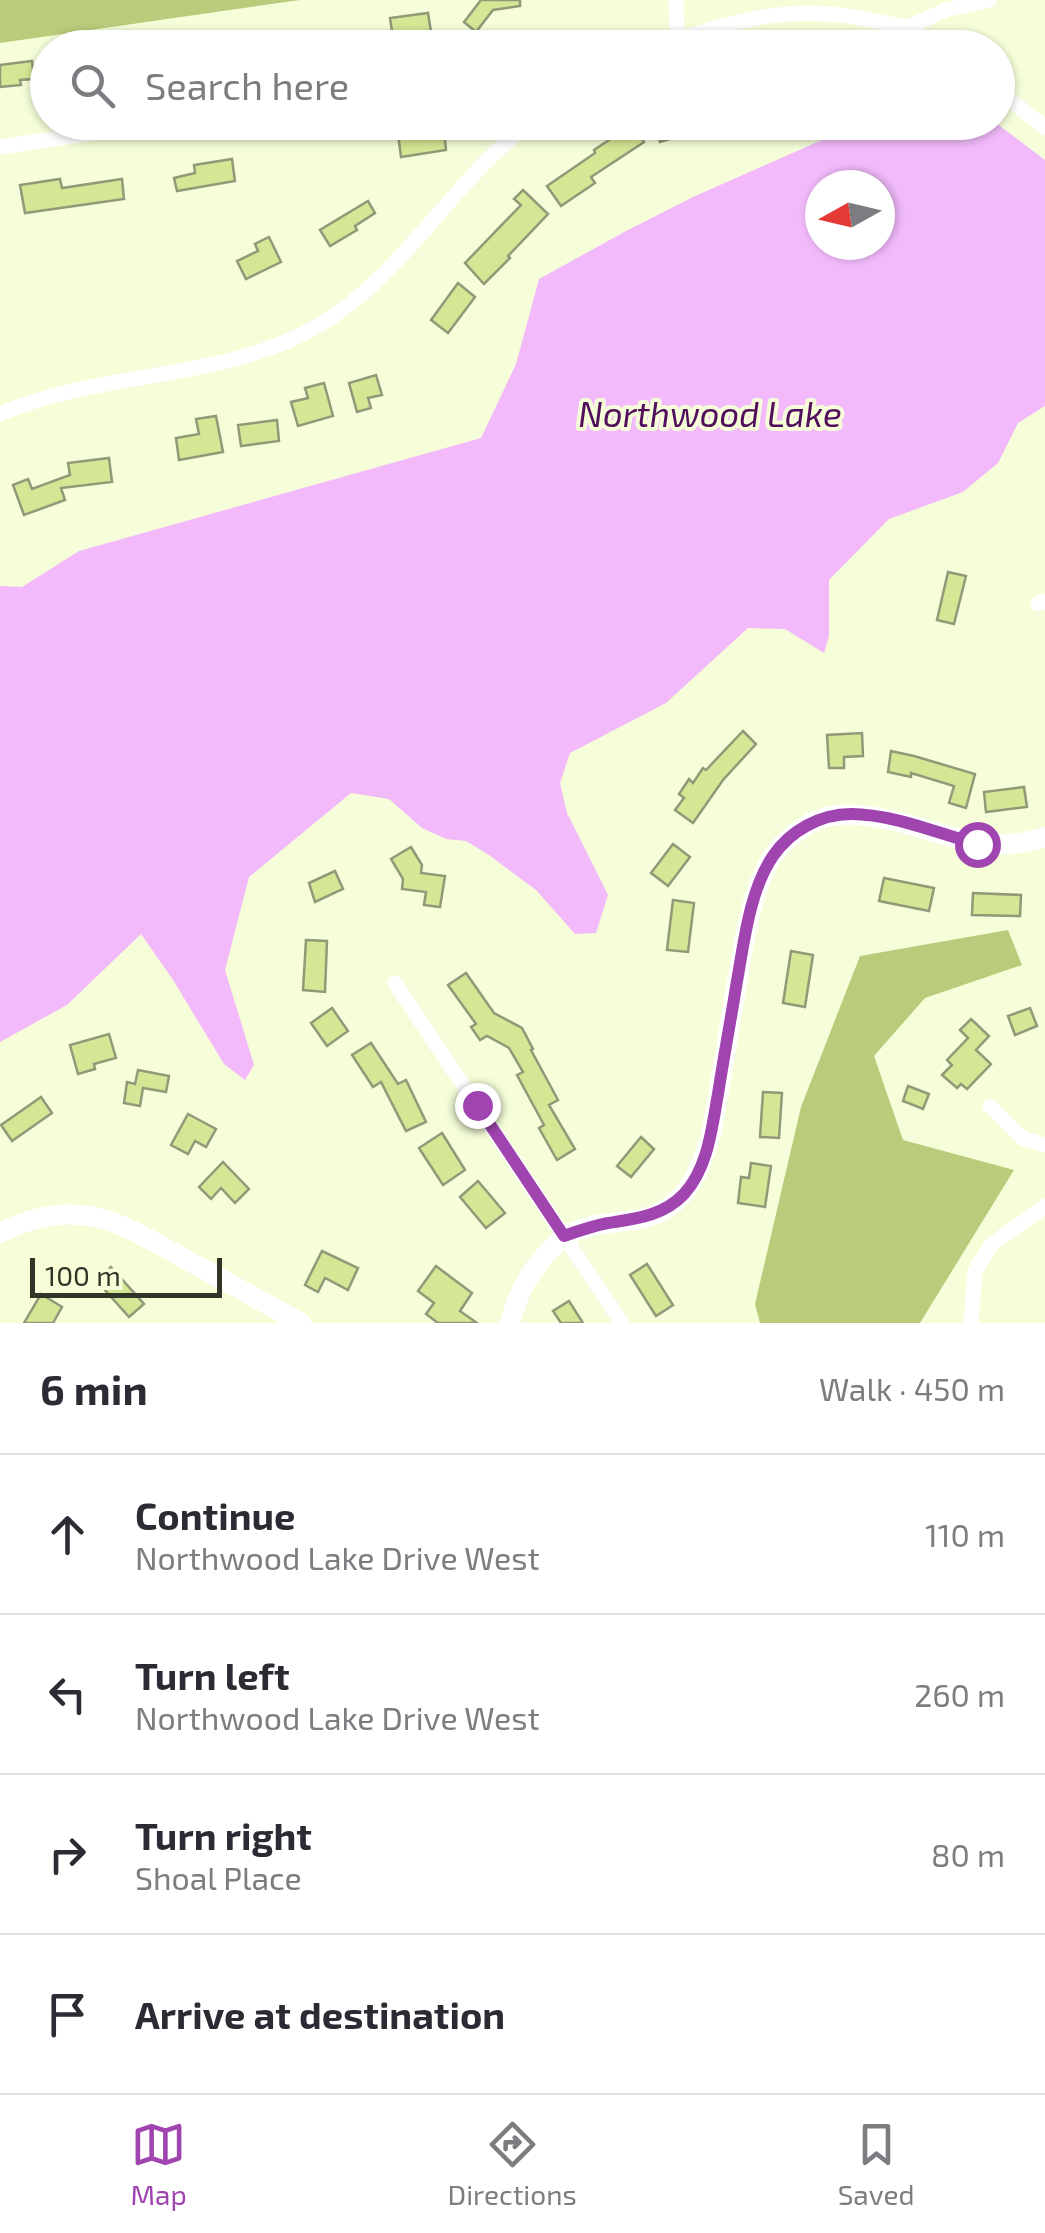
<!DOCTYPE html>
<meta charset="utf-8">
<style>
body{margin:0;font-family:"Exo 2",sans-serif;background:#f7f7f7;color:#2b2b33}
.compass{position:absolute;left:805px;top:170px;width:90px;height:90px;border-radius:50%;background:#fff;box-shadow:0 2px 8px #0004;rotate:262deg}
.scale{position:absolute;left:30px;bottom:25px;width:192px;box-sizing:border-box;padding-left:10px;border:5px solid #313426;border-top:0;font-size:28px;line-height:35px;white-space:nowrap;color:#313426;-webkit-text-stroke:8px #f5fed9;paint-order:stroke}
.stop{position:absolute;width:30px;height:30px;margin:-22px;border:8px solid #a045af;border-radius:50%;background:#fff}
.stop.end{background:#a045af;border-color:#fff;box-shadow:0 2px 10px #0008}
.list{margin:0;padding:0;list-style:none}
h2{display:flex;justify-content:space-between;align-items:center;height:130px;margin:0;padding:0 40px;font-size:42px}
h2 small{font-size:32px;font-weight:400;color:#7c7c81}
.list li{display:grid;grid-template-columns:65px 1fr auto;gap:30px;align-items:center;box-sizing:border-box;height:160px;padding:0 40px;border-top:2px solid #e1e1e2}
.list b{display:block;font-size:38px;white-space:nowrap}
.list p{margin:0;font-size:32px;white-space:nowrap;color:#7c7c81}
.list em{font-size:32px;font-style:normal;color:#7c7c81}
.icon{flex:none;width:55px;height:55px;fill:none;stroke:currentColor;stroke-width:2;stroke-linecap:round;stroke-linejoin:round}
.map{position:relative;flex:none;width:1045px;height:1323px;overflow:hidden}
.search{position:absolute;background:#fff;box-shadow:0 2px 8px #0004;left:30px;right:30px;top:30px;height:110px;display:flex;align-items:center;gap:25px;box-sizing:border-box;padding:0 35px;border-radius:55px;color:#7c7c81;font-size:38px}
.sheet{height:770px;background:#fff}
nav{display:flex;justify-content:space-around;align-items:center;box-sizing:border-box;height:140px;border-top:2px solid #e1e1e2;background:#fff;font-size:28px;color:#7c7c81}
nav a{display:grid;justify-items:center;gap:5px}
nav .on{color:#a045af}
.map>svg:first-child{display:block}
.forest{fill:#bacc7b}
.water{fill:#f2bafb;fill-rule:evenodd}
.building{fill:#d4e795;stroke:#919978;stroke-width:2.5}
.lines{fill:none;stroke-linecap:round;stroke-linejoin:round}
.minor{stroke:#fff;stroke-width:15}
.tertiary{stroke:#fff;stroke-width:20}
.route{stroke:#a045af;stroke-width:12}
.labels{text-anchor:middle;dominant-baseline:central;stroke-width:8;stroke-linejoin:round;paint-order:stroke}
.water-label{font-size:35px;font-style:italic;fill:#510e5c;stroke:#f5fed9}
</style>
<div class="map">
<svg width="1045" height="1323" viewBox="0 0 1045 1323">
<rect width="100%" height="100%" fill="#f5fed9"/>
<g class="forest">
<polygon points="0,0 300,0 0,43"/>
<polygon points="1008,930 1022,965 925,998 874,1056 903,1140 1014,1170 920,1323 760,1323 755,1304 801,1107 860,956"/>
</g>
<path class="water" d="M 860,123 L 996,123 L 1045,160 L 1045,406 L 1018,423 L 998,463 L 963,492 L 889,519 L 829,580 L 829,636 L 824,653 L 785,629 L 748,628 L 666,703 L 570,753 L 560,783 L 567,813 L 608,895 L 596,933 L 575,934 L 536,890 L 489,855 L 466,841 L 446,839 L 422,828 L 389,799 L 351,793 L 249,877 L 225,970 L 254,1065 L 245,1080 L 224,1064 L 173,980 L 141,934 L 67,1005 L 0,1042 L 0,586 L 22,587 L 79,551 L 481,438 L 516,364 L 539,279 L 626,231 L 693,197 ZM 820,185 L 880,185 L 880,245 L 820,245 Z"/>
<g class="building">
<polygon points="481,0 520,0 520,6 493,10 476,32 464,22"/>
<polygon points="428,13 432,38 394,44 390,18"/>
<polygon points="306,34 308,48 258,48 258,41"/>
<polygon points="32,61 34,79 20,80 21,85 0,87 0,65"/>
<polygon points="421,122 443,122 446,150 401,157 397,126"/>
<polygon points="654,122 691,122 693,132 660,142"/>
<polygon points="633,124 644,142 591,177 595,183 561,206 547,186 595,153 594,150"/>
<polygon points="232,159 235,181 177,191 174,178 195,173 194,165"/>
<polygon points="60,179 62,188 122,179 124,199 25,213 20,185"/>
<polygon points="523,190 548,214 508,256 510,258 484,284 465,263 521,205 514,199"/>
<polygon points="368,201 375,213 355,226 357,230 330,246 320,230"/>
<polygon points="269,237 281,262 246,279 237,261 258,251 255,244"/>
<polygon points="458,283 475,297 448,333 431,320"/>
<polygon points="376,375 382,395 368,398 371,408 357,412 349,383"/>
<polygon points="324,383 333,416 298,426 291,402 308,398 305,388"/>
<polygon points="216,416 223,452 179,460 176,438 199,434 196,419"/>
<polygon points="277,420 279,441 241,446 238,425"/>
<polygon points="109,458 112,482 61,488 65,500 24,515 13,485 28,479 32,489 70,475 68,463"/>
<polygon points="948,572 966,576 954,624 937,620"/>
<polygon points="743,731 756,744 723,780 693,823 675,810 684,798 679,794 689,779 693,783 703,768 706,770"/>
<polygon points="862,733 863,756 844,757 844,768 829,768 827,735"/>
<polygon points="891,751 914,756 975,774 966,808 949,803 954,786 911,773 911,777 888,772"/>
<polygon points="1024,787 1027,807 986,812 984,792"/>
<polygon points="673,844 690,857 668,886 651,873"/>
<polygon points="411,847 422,865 421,873 445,876 440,907 424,905 426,892 402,889 403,879 391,859"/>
<polygon points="335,871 343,889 315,902 309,883"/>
<polygon points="884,878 934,888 929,911 879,901"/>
<polygon points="973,893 1021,895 1020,916 972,915"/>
<polygon points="673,900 694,903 688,952 667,950"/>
<polygon points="306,940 327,941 325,992 303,990"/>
<polygon points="791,951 813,955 805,1007 783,1003"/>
<polygon points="466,973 494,1013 522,1028 533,1049 531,1050 558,1100 549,1105 575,1149 557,1160 539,1128 544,1125 517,1075 523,1072 509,1048 487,1036 480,1040 471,1027 476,1024 448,985"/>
<polygon points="332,1008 348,1031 327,1046 311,1023"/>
<polygon points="1030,1008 1037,1026 1015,1035 1008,1016"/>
<polygon points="971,1019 989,1036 976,1050 991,1064 967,1089 961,1084 957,1088 942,1075 952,1065 947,1060 968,1038 960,1030"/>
<polygon points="109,1034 116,1058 94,1064 95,1069 78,1074 70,1045"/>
<polygon points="371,1043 398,1084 406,1080 426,1122 406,1131 381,1082 373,1087 352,1055"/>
<polygon points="138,1070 169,1076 166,1092 143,1088 140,1106 124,1103 127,1082 135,1084"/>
<polygon points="908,1086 929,1094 923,1109 903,1101"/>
<polygon points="763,1092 782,1093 779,1138 760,1137"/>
<polygon points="41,1097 52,1113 12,1141 1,1125"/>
<polygon points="188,1114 216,1129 206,1147 195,1141 188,1154 171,1145"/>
<polygon points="442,1133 465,1170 443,1185 419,1148"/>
<polygon points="641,1137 654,1149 631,1177 617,1166"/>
<polygon points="223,1162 249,1189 235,1203 221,1188 211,1199 199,1187"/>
<polygon points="751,1163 771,1166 765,1207 738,1203 741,1177 749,1178"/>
<polygon points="478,1181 505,1213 486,1228 460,1197"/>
<polygon points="322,1251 358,1268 348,1290 325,1278 318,1292 305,1285"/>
<polygon points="647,1264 673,1305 656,1316 630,1275"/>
<polygon points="436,1266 472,1293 460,1311 477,1323 438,1323 426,1314 434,1303 418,1291"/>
<polygon points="111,1267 144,1304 129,1317 96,1280"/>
<polygon points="41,1294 62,1307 53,1323 24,1323"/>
<polygon points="569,1301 583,1323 561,1323 553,1311"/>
</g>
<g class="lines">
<g class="minor">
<polyline points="676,0 677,39"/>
<polyline points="906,28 946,10 989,0"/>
<path d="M 650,48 C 731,23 784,2 870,20 C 882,23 896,24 908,28 C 919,33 931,41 941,48"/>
<polyline points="998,90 1045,128"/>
<polyline points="0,147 164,122"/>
<path d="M 0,414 C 101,370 219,382 316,327 C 404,277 450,181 532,122"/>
<polyline points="1038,604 1045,601"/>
<polyline points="395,983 622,1323"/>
<polyline points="990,1106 1022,1138 1045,1145"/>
<polyline points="971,1323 975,1271 991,1245 1045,1206"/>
</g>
<g class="tertiary">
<path d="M 0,1233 C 25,1220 52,1212 81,1215 C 118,1218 155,1243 187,1260 C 225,1281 263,1302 301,1323"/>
<path d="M 510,1323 C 519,1291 527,1275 550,1250 C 556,1245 560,1238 567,1235 C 588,1224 612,1223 635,1220 C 683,1212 699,1176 711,1134 C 721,1084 728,1033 737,982 C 744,944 751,890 772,857 C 780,845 794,833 806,826 C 834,808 866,815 895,821 C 948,834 990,856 1045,837"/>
</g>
</g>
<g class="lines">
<path class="route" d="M 477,1105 L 564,1236 C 581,1230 597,1224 615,1222 C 641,1218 665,1214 684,1194 C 708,1168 712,1127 718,1094 C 724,1056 731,1018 737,981 C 744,942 750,889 773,856 C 790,831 820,814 851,814 C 892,814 937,833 977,844"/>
</g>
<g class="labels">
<g class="water-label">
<text x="710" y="413">Northwood Lake</text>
</g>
</g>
</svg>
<svg class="compass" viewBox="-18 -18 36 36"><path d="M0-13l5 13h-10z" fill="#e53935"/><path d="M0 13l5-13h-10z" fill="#7c7c81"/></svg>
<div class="scale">100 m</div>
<div class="stop" style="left:977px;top:844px"></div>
<div class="stop end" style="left:477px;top:1105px"></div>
<div class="search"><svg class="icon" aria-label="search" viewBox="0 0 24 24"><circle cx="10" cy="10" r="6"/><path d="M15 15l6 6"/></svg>Search here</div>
</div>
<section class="sheet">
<h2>6 min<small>Walk · 450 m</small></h2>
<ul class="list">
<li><svg class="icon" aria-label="ahead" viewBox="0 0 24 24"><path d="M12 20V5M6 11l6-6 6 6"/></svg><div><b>Continue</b><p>Northwood Lake Drive West</p></div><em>110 m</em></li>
<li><svg class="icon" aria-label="left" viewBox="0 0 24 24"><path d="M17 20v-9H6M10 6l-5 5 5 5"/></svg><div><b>Turn left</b><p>Northwood Lake Drive West</p></div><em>260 m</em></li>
<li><svg class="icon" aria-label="right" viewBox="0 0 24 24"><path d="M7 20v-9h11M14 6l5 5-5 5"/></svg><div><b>Turn right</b><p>Shoal Place</p></div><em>80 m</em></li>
<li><svg class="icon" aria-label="arrive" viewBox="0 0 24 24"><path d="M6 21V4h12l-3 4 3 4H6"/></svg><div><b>Arrive at destination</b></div></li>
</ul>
</section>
<nav>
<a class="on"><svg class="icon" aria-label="map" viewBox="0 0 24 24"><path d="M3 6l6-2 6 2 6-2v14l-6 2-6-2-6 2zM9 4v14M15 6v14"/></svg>Map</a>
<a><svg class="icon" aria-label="directions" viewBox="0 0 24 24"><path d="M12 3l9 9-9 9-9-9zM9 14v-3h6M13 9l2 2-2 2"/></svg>Directions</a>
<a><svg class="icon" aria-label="saved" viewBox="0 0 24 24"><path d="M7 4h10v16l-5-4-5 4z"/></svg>Saved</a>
</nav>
